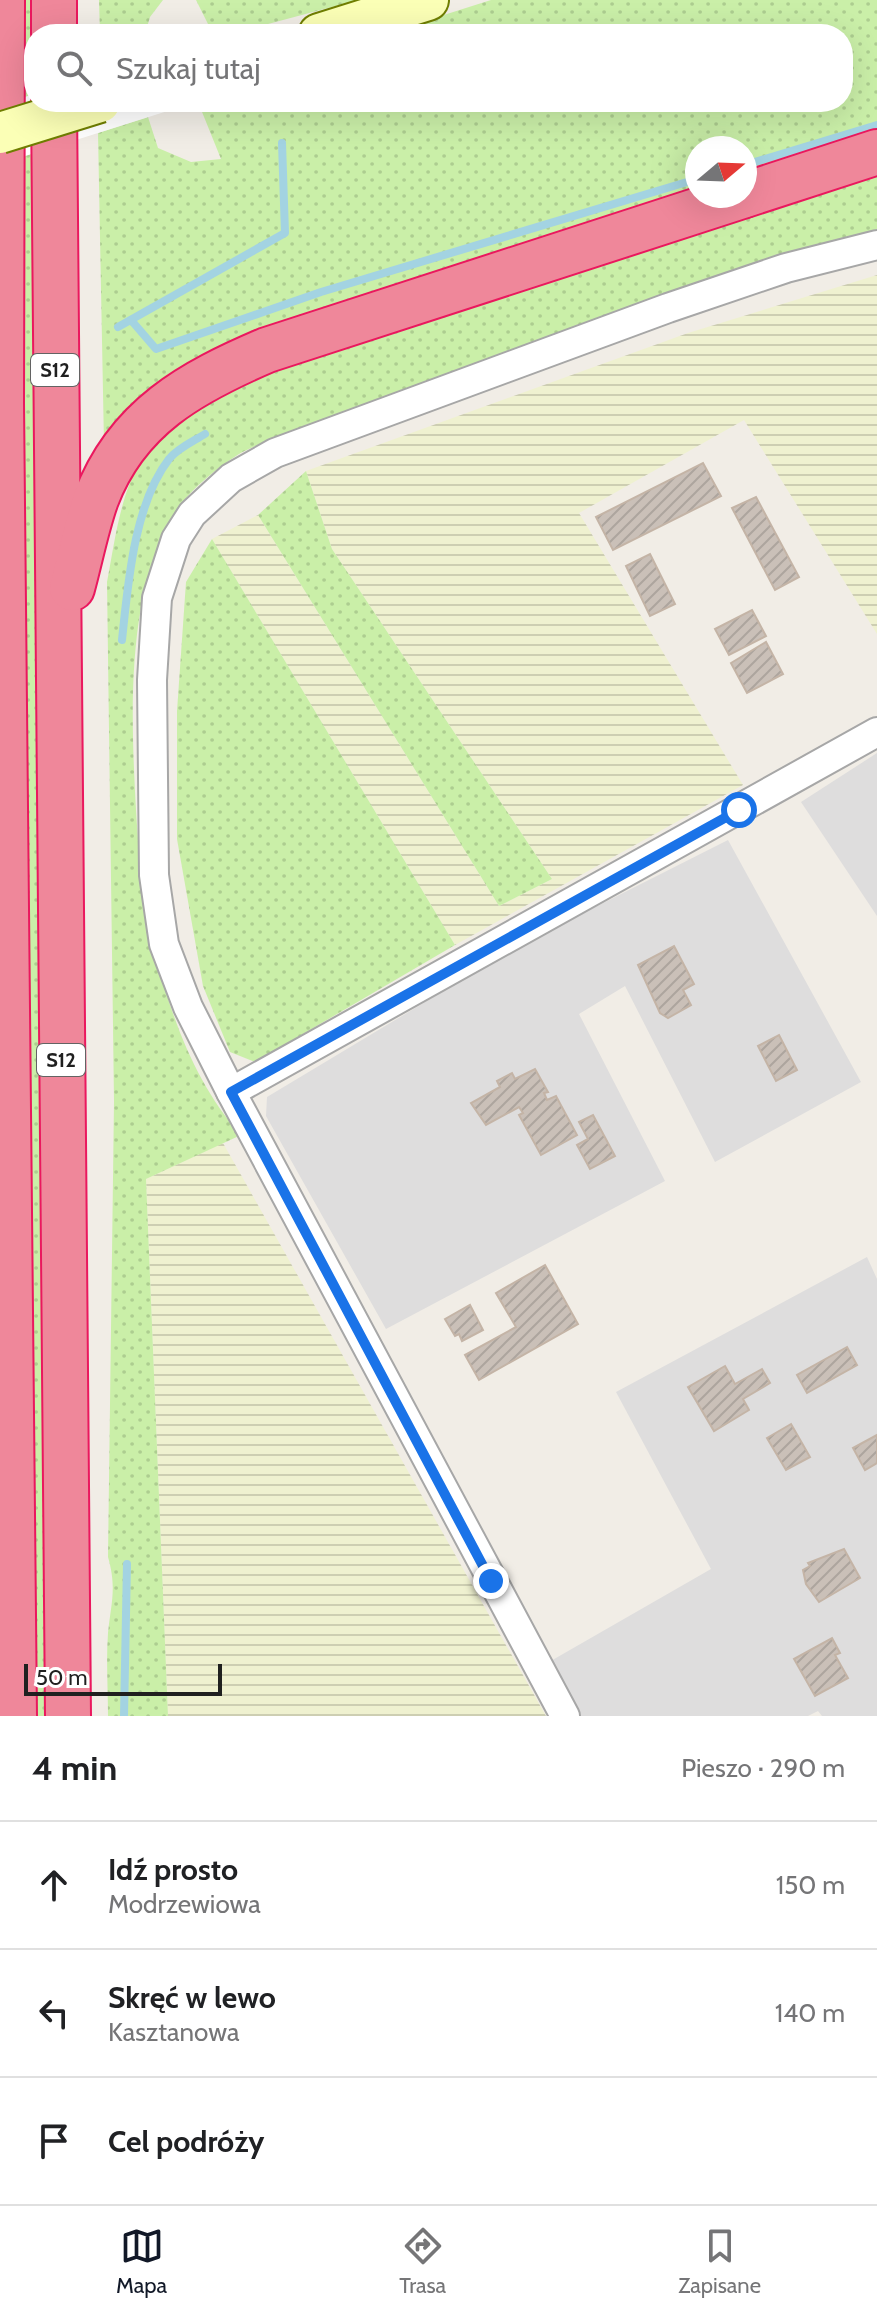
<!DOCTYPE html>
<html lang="pl">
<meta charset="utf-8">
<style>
body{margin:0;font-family:Cabin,sans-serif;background:#f6f6f6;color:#202124}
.compass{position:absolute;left:685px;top:136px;width:72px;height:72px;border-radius:50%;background:#fff;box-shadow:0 8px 32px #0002;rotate:71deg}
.scale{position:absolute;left:24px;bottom:20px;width:198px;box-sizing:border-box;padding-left:8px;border:4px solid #202020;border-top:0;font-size:22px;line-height:28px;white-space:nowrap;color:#202020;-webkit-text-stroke:6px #fff;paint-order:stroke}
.stop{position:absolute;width:24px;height:24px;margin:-18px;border:6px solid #1a73e8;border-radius:50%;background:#fff}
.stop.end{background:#1a73e8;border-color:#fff;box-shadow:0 2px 8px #0008}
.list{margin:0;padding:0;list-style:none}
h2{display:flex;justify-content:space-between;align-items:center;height:104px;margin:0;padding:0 32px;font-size:34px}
h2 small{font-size:26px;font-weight:400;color:#757577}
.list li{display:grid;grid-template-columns:52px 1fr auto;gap:24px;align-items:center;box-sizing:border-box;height:128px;padding:0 32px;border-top:2px solid #e0e0e0}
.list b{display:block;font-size:30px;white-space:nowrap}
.list p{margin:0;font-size:26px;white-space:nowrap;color:#757577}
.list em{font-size:26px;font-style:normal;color:#757577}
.icon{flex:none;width:44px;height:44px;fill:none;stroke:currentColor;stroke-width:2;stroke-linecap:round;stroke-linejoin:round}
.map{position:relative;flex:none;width:877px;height:1716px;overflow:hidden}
.search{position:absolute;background:#fff;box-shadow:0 8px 32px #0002;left:24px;right:24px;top:24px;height:88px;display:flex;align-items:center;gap:20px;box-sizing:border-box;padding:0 28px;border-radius:32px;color:#757577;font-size:30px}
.sheet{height:488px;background:#fff}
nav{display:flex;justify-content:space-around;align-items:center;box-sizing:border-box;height:112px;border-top:2px solid #e0e0e0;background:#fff;font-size:22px;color:#757577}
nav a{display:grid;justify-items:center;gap:4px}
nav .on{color:#111827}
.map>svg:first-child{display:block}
.residential{fill:#dedddd}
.farmland{fill:url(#farmland-rules)}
.grass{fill:url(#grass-dots)}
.pier{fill:#fff}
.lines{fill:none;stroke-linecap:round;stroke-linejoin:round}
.stream{stroke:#a3d3e2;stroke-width:8}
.building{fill:url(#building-hatch);stroke:#c4b4a6;stroke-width:2}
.minor-casing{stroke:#a7a7a7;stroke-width:32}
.secondary-casing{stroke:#6f7e00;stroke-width:44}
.motorway-casing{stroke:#ea185e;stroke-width:48}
.minor{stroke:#fff;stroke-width:28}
.secondary{stroke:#fbffb6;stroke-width:40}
.motorway{stroke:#ef879a;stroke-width:44}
.secondary-bridge-casing{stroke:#6f7e00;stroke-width:44;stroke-linecap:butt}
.secondary-bridge{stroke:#fbffb6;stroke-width:40}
.route{stroke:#1a73e8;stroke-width:10}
.labels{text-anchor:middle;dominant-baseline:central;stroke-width:6;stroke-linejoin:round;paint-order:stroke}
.shield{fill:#fff;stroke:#636363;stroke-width:2}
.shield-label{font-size:20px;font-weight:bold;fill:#202020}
</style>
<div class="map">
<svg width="877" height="1716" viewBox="0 0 877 1716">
<defs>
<pattern id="farmland-rules" width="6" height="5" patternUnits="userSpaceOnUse" patternTransform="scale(2)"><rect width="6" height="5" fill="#eff1d0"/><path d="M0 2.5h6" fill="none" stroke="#cdceb2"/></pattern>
<pattern id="grass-dots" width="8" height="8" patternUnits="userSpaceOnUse" patternTransform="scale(2)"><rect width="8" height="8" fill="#caefa8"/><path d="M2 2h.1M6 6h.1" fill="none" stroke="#adcd90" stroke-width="1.8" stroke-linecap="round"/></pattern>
<pattern id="building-hatch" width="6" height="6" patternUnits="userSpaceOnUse" patternTransform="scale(2)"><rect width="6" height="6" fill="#cac0b8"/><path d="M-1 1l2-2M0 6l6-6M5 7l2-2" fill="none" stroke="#ada59e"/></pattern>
</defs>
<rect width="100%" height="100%" fill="#f1ede6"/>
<g class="residential">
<polygon points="877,753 877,916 801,802"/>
<polygon points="728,840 861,1082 715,1162 625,986 579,1014 665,1181 386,1329 266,1116 267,1097 520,945"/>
<polygon points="867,1257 877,1279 877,1716 822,1716 818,1711 808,1716 580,1716 549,1662 711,1569 616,1392"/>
</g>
<g class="farmland">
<polygon points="877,275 877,634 744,420 579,513 743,785 455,945 212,539 258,515 499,906 552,879 332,549 306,471 688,333"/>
<polygon points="223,1143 546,1716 168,1716 146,1179"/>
</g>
<g class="grass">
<polygon points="18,0 37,0 34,102 50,1716 28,1716"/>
<polygon points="99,0 163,0 150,17 145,34 100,34"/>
<polygon points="196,0 358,0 231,34 213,34"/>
<polygon points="491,0 877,0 877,139 745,182 745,148 697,148 697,196 259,339 104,444 98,133 148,117 158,148 191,162 221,159 198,102 843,102 843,34 384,34"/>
<path d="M 877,167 L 877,232 C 727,277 580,328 432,381 C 383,398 333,415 285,435 C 270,441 253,446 239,454 C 217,468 190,490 176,511 C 125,591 131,717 136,810 C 142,916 167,1053 241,1135 L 146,1179 L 168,1716 L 108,1716 C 108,1689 106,1660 108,1633 C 111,1603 117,1588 108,1557 L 114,1101 L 107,582 C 115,540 120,494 143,456 C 163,422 207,399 238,376 Z"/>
<polygon points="306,471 332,549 552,879 499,906 258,515"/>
<polygon points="212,539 455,945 255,1062 230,1052 203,986 177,839 177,711 186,582"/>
</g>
<polygon class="pier" points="34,94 34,102 196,102 0,164 0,105"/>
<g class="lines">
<g class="stream">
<polyline points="745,165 877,125"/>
<polyline points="131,320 156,349 321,292 697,179"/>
<polyline points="118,327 285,233 282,143"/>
<path d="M 122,640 C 128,584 134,504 169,459 C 178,448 194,441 205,434"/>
<polyline points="124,1716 127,1564"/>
</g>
</g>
<g class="building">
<polygon points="703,463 721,496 613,550 596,517"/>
<polygon points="756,497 799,577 775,590 732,508"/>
<polygon points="650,554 675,604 650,616 626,566"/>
<polygon points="752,610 766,636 729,655 715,629"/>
<polygon points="766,642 783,674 747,693 731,663"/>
<polygon points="674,946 694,984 683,990 691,1005 668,1018 660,1013 638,965"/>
<polygon points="779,1035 797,1070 776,1081 758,1046"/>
<polygon points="535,1069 548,1092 544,1093 547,1100 556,1096 577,1135 541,1155 519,1115 523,1113 519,1107 486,1125 471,1103 500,1087 497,1081 512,1073 515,1079"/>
<polygon points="593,1115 615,1156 590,1169 577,1145 588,1139 579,1122"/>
<polygon points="545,1265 578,1324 479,1380 465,1355 516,1327 496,1293"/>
<polygon points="470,1305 483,1330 462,1341 459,1334 455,1336 445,1319"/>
<polygon points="847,1347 857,1365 807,1393 797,1375"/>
<polygon points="725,1366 735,1384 762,1369 770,1383 743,1399 749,1410 714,1431 688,1387"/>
<polygon points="791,1424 810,1457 786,1470 767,1438"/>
<polygon points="877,1435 877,1463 865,1470 853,1448"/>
<polygon points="844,1549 860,1578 819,1602 806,1584 803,1570 810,1566 808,1563"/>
<polygon points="832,1638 840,1653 835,1655 848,1678 815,1696 794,1659"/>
</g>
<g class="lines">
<defs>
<g id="minor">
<polyline points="231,1092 877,732"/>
<polyline points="565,1716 231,1092 188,1007 164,944 154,875 152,680 157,598 176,539 192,514 231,478 275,453 668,308 786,268 877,245"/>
</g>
<polyline id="secondary" points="319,34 428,0"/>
<g id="motorway">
<polyline points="2,0 1,403 14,1716"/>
<polyline points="54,0 54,34"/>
<polyline points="54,102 68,1716"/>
<polyline points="745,195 877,152"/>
<path d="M 72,588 C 80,559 86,527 96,499 C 127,417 192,382 267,350 L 742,196"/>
</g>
</defs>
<use href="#minor" class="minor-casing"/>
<use href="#secondary" class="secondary-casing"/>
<use href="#motorway" class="motorway-casing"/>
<use href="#minor" class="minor"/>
<use href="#secondary" class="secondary"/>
<use href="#motorway" class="motorway"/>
<defs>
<polyline id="secondary-bridge" points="0,133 100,102"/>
</defs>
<use href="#secondary-bridge" class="secondary-bridge-casing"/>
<use href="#secondary-bridge" class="secondary-bridge"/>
</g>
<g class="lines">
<polyline class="route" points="491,1581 231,1092 739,810"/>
</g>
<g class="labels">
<g class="shield">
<rect x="31" y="354" width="48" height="32" rx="6"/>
<rect x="37" y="1044" width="48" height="32" rx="6"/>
</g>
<g class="shield-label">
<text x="55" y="370">S12</text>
<text x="61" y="1060">S12</text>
</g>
</g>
</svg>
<svg class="compass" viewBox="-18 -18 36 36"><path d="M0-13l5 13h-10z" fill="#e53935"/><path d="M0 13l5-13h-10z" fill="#757577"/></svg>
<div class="scale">50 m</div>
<div class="stop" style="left:739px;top:810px"></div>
<div class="stop end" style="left:491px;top:1581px"></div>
<div class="search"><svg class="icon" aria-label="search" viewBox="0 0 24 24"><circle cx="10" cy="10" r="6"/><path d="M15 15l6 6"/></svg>Szukaj tutaj</div>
</div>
<section class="sheet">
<h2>4 min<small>Pieszo · 290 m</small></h2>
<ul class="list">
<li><svg class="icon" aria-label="ahead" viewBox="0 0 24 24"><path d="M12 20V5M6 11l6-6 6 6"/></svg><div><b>Idź prosto</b><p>Modrzewiowa</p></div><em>150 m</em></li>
<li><svg class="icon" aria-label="left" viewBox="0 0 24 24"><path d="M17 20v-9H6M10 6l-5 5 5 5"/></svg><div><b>Skręć w lewo</b><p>Kasztanowa</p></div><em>140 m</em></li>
<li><svg class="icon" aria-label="arrive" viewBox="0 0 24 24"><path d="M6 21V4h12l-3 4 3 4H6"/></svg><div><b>Cel podróży</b></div></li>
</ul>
</section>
<nav>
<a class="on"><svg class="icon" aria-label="map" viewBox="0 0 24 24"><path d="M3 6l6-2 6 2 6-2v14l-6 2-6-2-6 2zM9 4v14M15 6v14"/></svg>Mapa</a>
<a><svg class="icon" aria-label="directions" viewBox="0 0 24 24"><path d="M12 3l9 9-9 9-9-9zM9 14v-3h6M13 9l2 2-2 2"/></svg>Trasa</a>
<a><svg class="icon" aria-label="saved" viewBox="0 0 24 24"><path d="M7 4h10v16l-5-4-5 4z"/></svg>Zapisane</a>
</nav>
